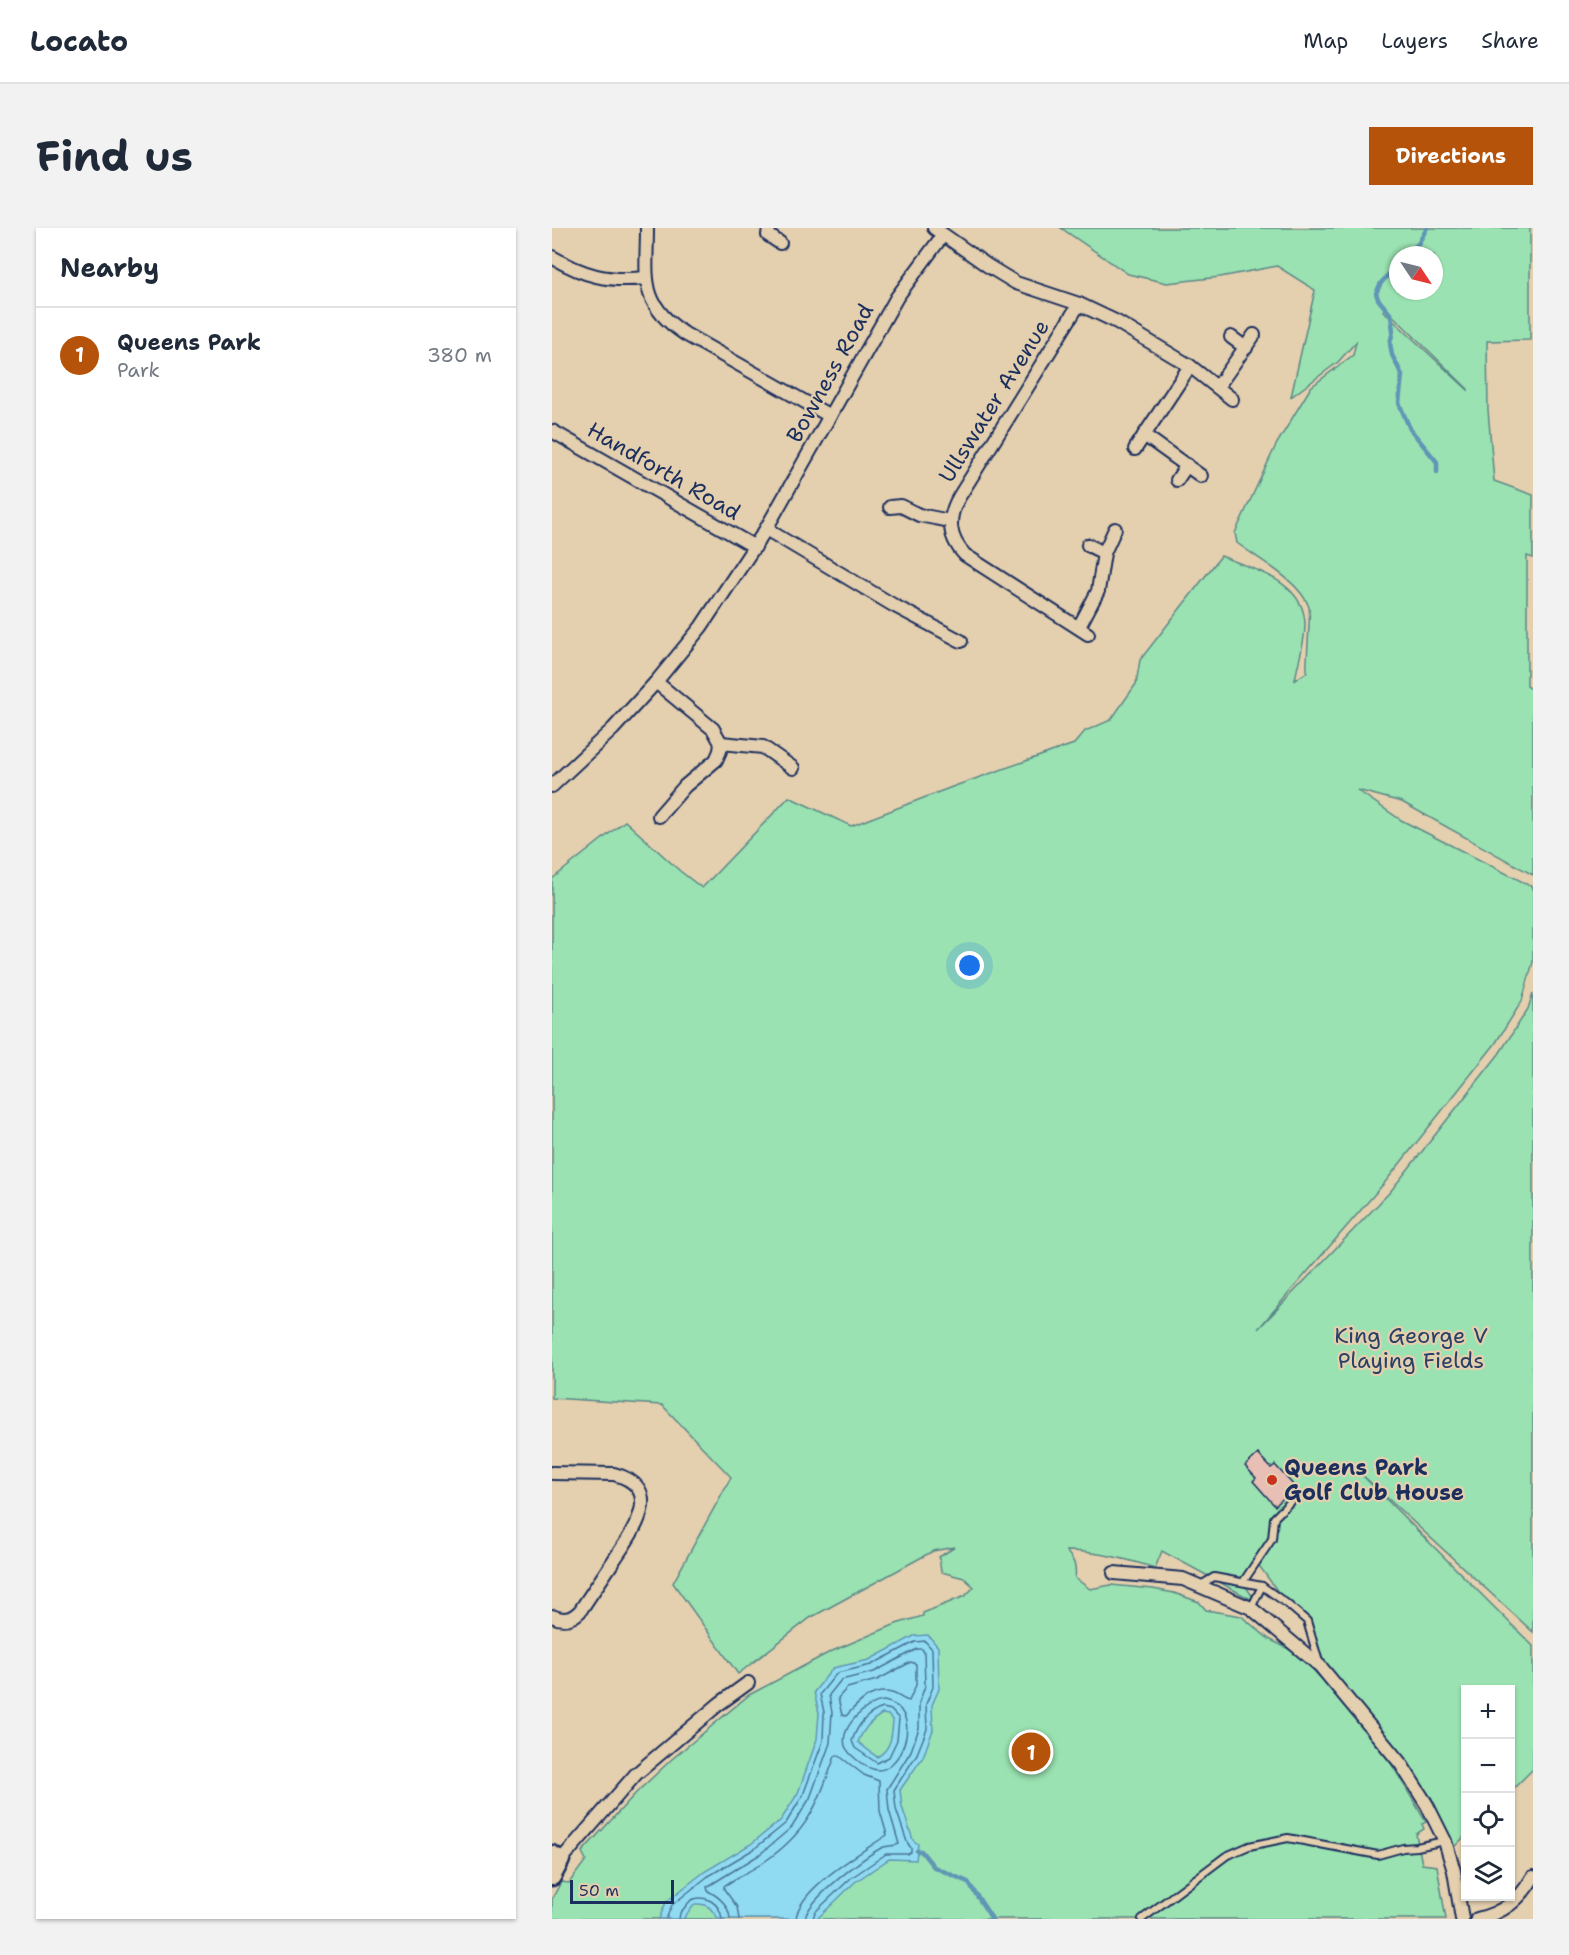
<!DOCTYPE html>
<meta charset="utf-8">
<style>
body{margin:0;font-family:"Shantell Sans",sans-serif;background:#f2f2f3;color:#1f2937}
.controls{position:absolute;right:18px;bottom:18px;display:grid;overflow:hidden;border-radius:0px;box-shadow:0 2px 4px #0004}
.controls button{width:54px;height:54px;display:grid;place-items:center;padding:0;border:0;border-bottom:2px solid #e0e1e3;background:#fff;color:#1f2937;font:30px sans-serif}
.compass{position:absolute;left:837px;top:18px;width:54px;height:54px;border-radius:50%;background:#fff;box-shadow:0 2px 4px #0004;rotate:125deg}
.scale{position:absolute;left:18px;bottom:15px;width:104px;box-sizing:border-box;padding-left:6px;border:3px solid #1b2f5e;border-top:0;font-size:16px;line-height:21px;white-space:nowrap;color:#1b2f5e;-webkit-text-stroke:4px #e4cfae;paint-order:stroke}
.you{position:absolute;left:418px;top:738px;width:21px;height:21px;margin:-15px;border:4px solid #fff;border-radius:50%;background:#1a73e8;box-shadow:0 0 0 9px #1a73e833}
.badge{display:grid;place-items:center;width:39px;height:39px;border-radius:50%;background:#b45309;color:#fff;font-size:20px;font-weight:700}
.pin{position:absolute;translate:-50% -50%;border:3px solid #fff;box-shadow:0 2px 6px #0006}
.list{margin:0;padding:0;list-style:none}
h2{display:flex;justify-content:space-between;align-items:center;height:78px;margin:0;padding:0 24px;font-size:26px}
h2 small{font-size:20px;font-weight:400;color:#747a83}
.list li{display:grid;grid-template-columns:39px 1fr auto;gap:18px;align-items:center;box-sizing:border-box;height:96px;padding:0 24px;border-top:2px solid #e0e1e3}
.list b{display:block;font-size:22px;white-space:nowrap}
.list p{margin:0;font-size:20px;white-space:nowrap;color:#747a83}
.list em{font-size:20px;font-style:normal;color:#747a83}
.icon{flex:none;width:33px;height:33px;fill:none;stroke:currentColor;stroke-width:2;stroke-linecap:round;stroke-linejoin:round}
.map{position:relative;flex:none;width:981px;height:1691px;overflow:hidden;border-radius:0px}
header{display:flex;align-items:center;gap:36px;box-sizing:border-box;height:84px;padding:0 30px;background:#fff;border-bottom:2px solid #e0e1e3}
header strong{font-size:28px}
nav{display:flex;gap:33px;margin-inline-start:auto;font-size:21px}
.intro{display:flex;align-items:center;justify-content:space-between;box-sizing:border-box;height:144px;padding:0 36px}
h1{margin:0;font-size:42px}
.button{padding:15px 27px;border-radius:0px;background:#b45309;color:#fff;font-size:21px;font-weight:700}
main{display:flex;gap:36px;padding:0 36px}
aside{flex:1;background:#fff;border-radius:0px;box-shadow:0 2px 4px #0004}
.map>svg:first-child{display:block}
.green{fill:#9ae2b1;stroke:#5a8888;stroke-width:1.5;fill-rule:evenodd}
.water{fill:#90dbf1;stroke:#6196b6;stroke-width:1.5;fill-rule:evenodd}
.lines{fill:none;stroke-linecap:round;stroke-linejoin:round}
.shore{stroke:#4a7499;stroke-width:1.5}
.stream{stroke:#6196b6;stroke-width:4.5}
.building{fill:#e7bfb5;stroke:#1b2f5e;stroke-width:1.5}
.lane-casing{stroke:#1b2f5e;stroke-width:10}
.street-casing{stroke:#1b2f5e;stroke-width:16}
.secondary-casing{stroke:#1b2f5e;stroke-width:21}
.lane{stroke:#e4cfae;stroke-width:6}
.street{stroke:#e4cfae;stroke-width:12}
.secondary{stroke:#e4cfae;stroke-width:16}
.poi-dot{fill:#c8321e;stroke:#e4cfae;stroke-width:2}
.labels{text-anchor:middle;dominant-baseline:central;stroke-width:4.5;stroke-linejoin:round;paint-order:stroke}
.street-label{font-size:22px;fill:#1b2f5e;stroke:#e4cfae}
.park-label{font-size:22px;fill:#284166;stroke:#e4cfae}
.poi-label{font-size:22px;font-weight:bold;fill:#1b2f5e;stroke:#e4cfae;text-anchor:start}
</style>
<header>
<strong>Locato</strong>
<nav><a>Map</a><a>Layers</a><a>Share</a></nav>
</header>
<div class="intro"><h1>Find us</h1><a class="button">Directions</a></div>
<main>
<aside>
<h2>Nearby<small></small></h2>
<ul class="list">
<li><span class="badge">1</span><div><b>Queens Park</b><p>Park</p></div><em>380 m</em></li>
</ul>
</aside>
<div class="map">
<svg width="981" height="1691" viewBox="0 0 981 1691">
<rect width="100%" height="100%" fill="#e4cfae"/>
<filter id="ink" filterUnits="userSpaceOnUse"><feTurbulence type="fractalNoise" baseFrequency=".0167" numOctaves="2"/><feDisplacementMap in="SourceGraphic" scale="12" xChannelSelector="R" yChannelSelector="G"/><feConvolveMatrix kernelMatrix="1 2 1 2 8 2 1 2 1" color-interpolation-filters="sRGB"/></filter>
<g filter="url(#ink)">
<path class="green" d="M 509,0 L 978,0 L 978,112 L 935,113 L 936,182 L 942,253 L 981,267 L 981,330 L 975,328 L 975,458 L 981,462 L 981,647 L 850,574 L 805,562 L 849,592 L 981,659 L 981,734 L 970,773 L 943,816 L 834,953 L 706,1101 L 838,964 L 947,826 L 976,781 L 981,765 L 981,1404 L 807,1244 L 981,1418 L 981,1541 L 959,1563 L 958,1462 L 914,1462 L 913,1608 L 896,1625 L 880,1570 L 768,1438 L 755,1393 L 734,1375 L 706,1336 L 691,1354 L 704,1374 L 610,1323 L 603,1340 C 575,1331 544,1323 514,1323 C 521,1331 525,1337 523,1350 L 538,1361 L 559,1357 L 601,1361 L 622,1365 L 647,1374 L 654,1382 L 689,1388 L 717,1411 L 745,1425 L 784,1466 L 839,1535 L 874,1594 L 870,1596 L 872,1601 L 864,1606 L 870,1636 L 885,1638 L 894,1691 L 0,1691 L 0,1671 L 9,1654 L 17,1655 L 34,1632 L 30,1624 L 84,1565 L 120,1531 L 197,1467 L 278,1424 L 344,1396 L 371,1388 L 371,1385 L 413,1368 L 422,1359 L 412,1350 L 389,1344 L 387,1329 L 403,1319 L 381,1323 L 258,1390 L 186,1446 L 121,1355 L 179,1249 L 110,1177 L 0,1170 L 0,651 L 73,593 L 128,643 L 150,660 L 237,569 L 299,598 L 400,559 L 522,516 L 533,503 L 559,492 L 584,456 L 588,432 L 669,328 C 702,342 753,353 753,397 C 753,415 746,434 743,452 L 755,444 C 754,431 759,386 757,379 C 748,353 706,331 685,315 L 683,305 L 724,217 L 759,159 L 801,127 L 804,114 L 786,134 L 739,169 L 763,62 L 725,38 L 668,49 L 615,55 L 576,46 ZM 846,27 L 882,27 L 882,63 L 846,63 ZM 833,80 L 916,161 L 916,162 L 831,83 Z"/>
<path class="water" d="M 376,1407 L 386,1419 L 387,1461 L 380,1477 L 381,1502 L 371,1529 L 348,1562 L 350,1579 L 361,1612 L 366,1616 L 364,1632 L 337,1631 L 303,1654 L 265,1691 L 167,1691 C 157,1681 159,1675 143,1676 L 131,1691 L 107,1691 L 114,1674 L 152,1644 L 199,1616 L 229,1592 L 246,1565 L 265,1511 L 267,1485 L 262,1464 L 281,1440 L 317,1432 L 362,1408 ZM 330,1486 L 336,1487 L 341,1493 C 340,1507 339,1522 325,1529 L 306,1514 C 311,1501 318,1493 330,1486 Z"/>
<g class="lines">
<g class="shore">
<path d="M 359,1434 L 364,1436 L 364,1457 L 357,1473 C 351,1472 347,1467 340,1465 C 320,1460 306,1475 294,1488 L 290,1487 L 286,1470 L 295,1460 L 325,1452 Z"/>
<path d="M 332,1473 C 376,1481 347,1551 321,1541 C 312,1539 296,1526 293,1518 C 288,1499 314,1474 332,1473 Z"/>
<path d="M 331,1480 L 339,1482 L 347,1491 L 345,1512 L 337,1529 L 325,1535 L 303,1520 L 300,1513 C 305,1498 315,1485 331,1480 Z"/>
<polyline points="114,1691 120,1677 155,1649 202,1621 234,1595 251,1567 271,1513 272,1484 268,1466 285,1445 319,1437 363,1414 373,1413 380,1421 381,1459 374,1476 375,1501 365,1526 342,1562 344,1581 355,1614 359,1620 359,1624 356,1626 334,1626 299,1650 263,1684 261,1691"/>
<path d="M 127,1691 L 128,1685 L 139,1672 C 154,1666 168,1675 170,1691"/>
<path d="M 178,1691 C 177,1677 168,1669 156,1663 L 155,1659 L 207,1627 L 240,1599 L 258,1570 L 278,1515 L 280,1485 L 277,1467 L 289,1452 L 322,1444 L 365,1421 L 370,1421 L 372,1424 L 373,1458 L 367,1475 L 367,1500 L 359,1523 L 335,1561 L 337,1582 L 347,1616 C 341,1619 335,1617 329,1620 C 311,1630 255,1672 253,1691"/>
<path d="M 187,1691 L 185,1679 L 172,1661 L 172,1658 C 185,1649 199,1643 212,1634 C 257,1603 265,1577 283,1528 L 286,1527 L 312,1547 L 327,1553 L 328,1583 L 335,1607 C 312,1623 246,1660 244,1691"/>
</g>
<g class="stream">
<polyline points="854,27 866,16 875,0"/>
<polyline points="846,36 829,55 824,65 826,71 839,87 841,103 838,115 840,127 850,147 847,175 858,201 885,234 885,244"/>
<polyline points="365,1623 369,1623 382,1639 416,1654 440,1691"/>
</g>
</g>
<polygon class="building" points="706,1226 719,1240 723,1237 743,1259 723,1278 701,1253 704,1250 693,1238"/>
<g class="lines">
<defs>
<g id="lane">
<polyline points="691,1354 720,1311 722,1290 740,1272"/>
<polyline points="647,1358 662,1349 710,1358 734,1375 755,1393 767,1434"/>
<polyline points="699,1380 710,1358"/>
<polyline points="590,1691 674,1628 697,1618 736,1610 826,1627 851,1620 865,1619 892,1613"/>
</g>
<g id="street">
<path d="M 95,0 C 95,49 86,75 133,106 L 278,188"/>
<polyline points="217,0 216,7 228,15"/>
<polyline points="382,0 436,38 464,55 527,76 565,94 638,138 680,171"/>
<path d="M 0,29 C 32,48 56,54 94,50"/>
<path d="M 527,76 L 407,269 C 395,290 396,309 413,327 L 536,406"/>
<polyline points="679,109 694,120"/>
<polyline points="666,158 702,107"/>
<polyline points="0,203 203,319"/>
<polyline points="592,207 649,248"/>
<polyline points="583,221 638,138"/>
<polyline points="625,252 635,237"/>
<polyline points="338,279 349,278 367,287 398,293"/>
<polyline points="214,301 341,377 409,413"/>
<polyline points="536,317 552,325"/>
<polyline points="527,399 546,363 552,325 563,301"/>
<polyline points="104,454 161,501 169,515 168,523 164,532 133,558 107,588"/>
<polyline points="169,515 211,519 241,540"/>
<polyline points="0,558 61,501 104,454 149,399 214,301 345,69 391,7"/>
<path d="M 0,1245 L 62,1246 C 115,1260 80,1305 62,1332 C 51,1349 39,1366 28,1383 C 19,1392 11,1393 0,1388"/>
<polyline points="562,1345 631,1351 699,1380 768,1438 849,1536 875,1577 893,1613 902,1643 910,1691"/>
<polyline points="9,1632 84,1546 167,1476 196,1455"/>
<path d="M 925,1691 C 951,1685 968,1672 981,1649"/>
</g>
<polyline id="secondary" points="0,1626 9,1632 0,1649"/>
</defs>
<use href="#lane" class="lane-casing"/>
<use href="#street" class="street-casing"/>
<use href="#secondary" class="secondary-casing"/>
<use href="#lane" class="lane"/>
<use href="#street" class="street"/>
<use href="#secondary" class="secondary"/>
</g>
</g>
<circle class="poi-dot" cx="720" cy="1252" r="6"/>
<g class="labels">
<g class="street-label">
<text transform="translate(278 145) rotate(-61)">Bowness Road</text>
<text transform="translate(442 173) rotate(-58)">Ullswater Avenue</text>
<text transform="translate(112 243) rotate(30)">Handforth Road</text>
</g>
<g class="park-label">
<text x="859" y="1107">King George V<tspan x="859" dy="25">Playing Fields</tspan></text>
</g>
<g class="poi-label">
<text x="732" y="1239">Queens Park<tspan x="732" dy="25">Golf Club House</tspan></text>
</g>
</g>
</svg>
<div class="controls">
<button>+</button>
<button>−</button>
<button><svg class="icon" aria-label="locate" viewBox="0 0 24 24"><circle cx="12" cy="12" r="6"/><path d="M12 2v4M12 18v4M2 12h4M18 12h4"/></svg></button>
<button><svg class="icon" aria-label="layers" viewBox="0 0 24 24"><path d="M12 4l9 5-9 5-9-5zM3 14l9 5 9-5"/></svg></button>
</div>
<svg class="compass" viewBox="-18 -18 36 36"><path d="M0-13l5 13h-10z" fill="#e53935"/><path d="M0 13l5-13h-10z" fill="#747a83"/></svg>
<div class="scale">50 m</div>
<div class="you"></div>
<div class="pin badge" style="left:479px;top:1524px">1</div>
</div>
</main>
